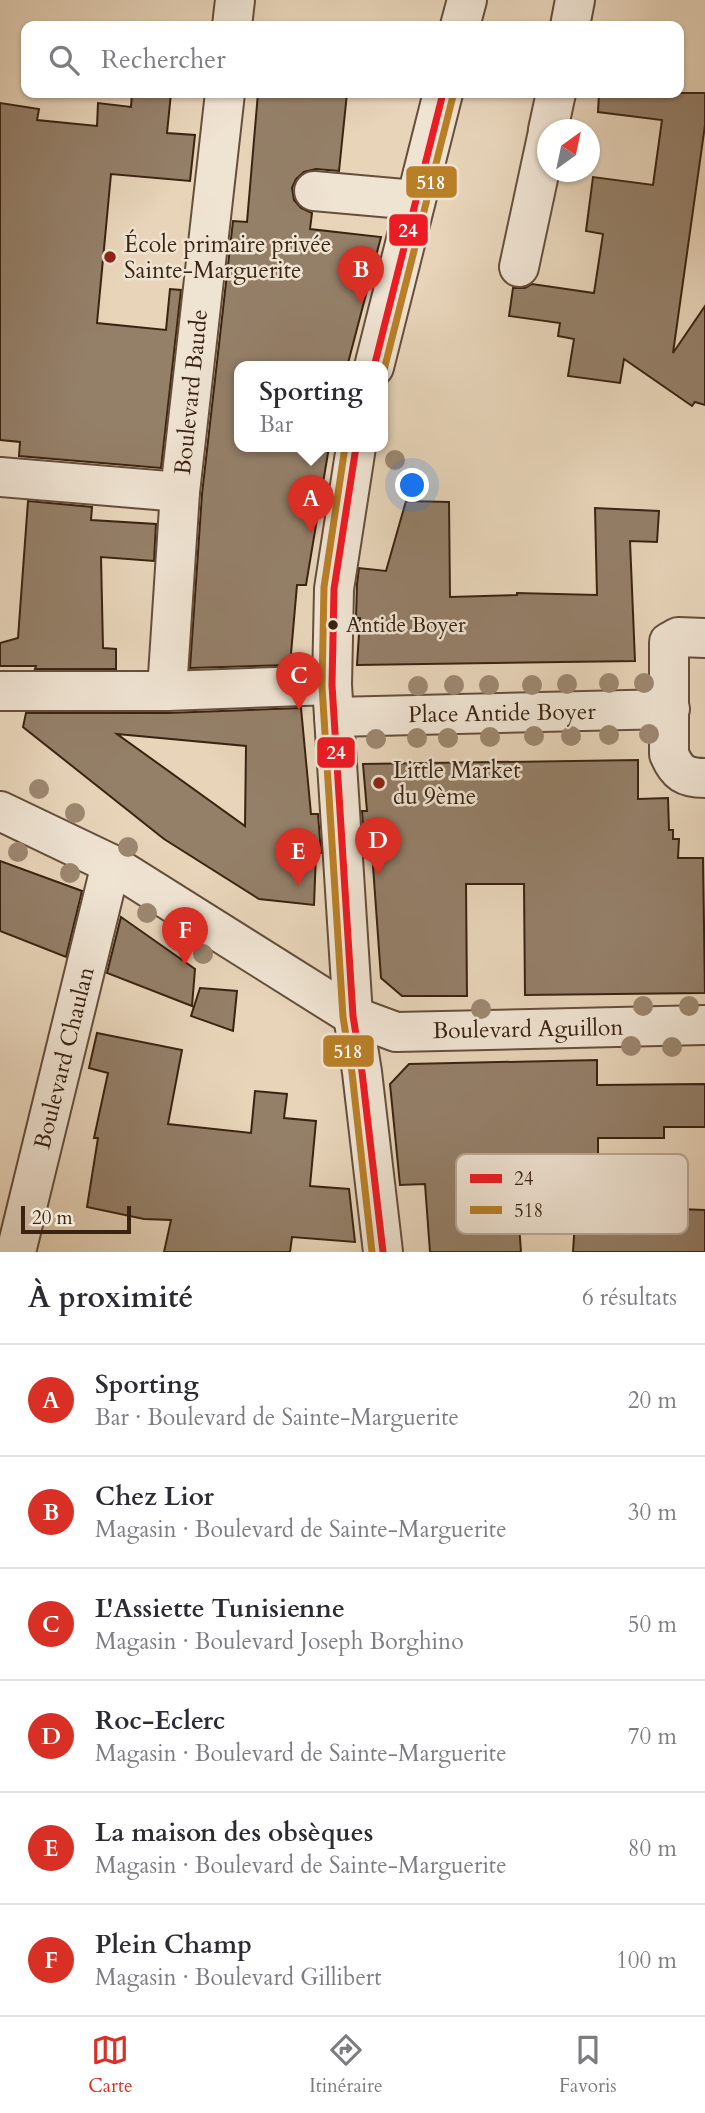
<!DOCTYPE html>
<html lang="fr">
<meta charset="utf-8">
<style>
body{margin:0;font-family:Cardo,serif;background:#f2f2f3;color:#2b2b33}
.compass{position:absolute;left:537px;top:119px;width:63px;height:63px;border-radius:50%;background:#fff;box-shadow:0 2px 5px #0004;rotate:33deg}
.scale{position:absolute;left:21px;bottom:18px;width:110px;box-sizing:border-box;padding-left:7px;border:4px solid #3a2311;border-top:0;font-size:19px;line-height:24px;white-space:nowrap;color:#3a2311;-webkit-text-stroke:5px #efe3d2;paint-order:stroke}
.you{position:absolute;left:413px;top:486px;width:24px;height:24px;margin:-18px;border:5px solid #fff;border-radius:50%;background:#1a73e8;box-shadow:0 0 0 10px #1a73e833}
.badge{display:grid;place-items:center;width:46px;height:46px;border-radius:50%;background:#d93025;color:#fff;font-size:23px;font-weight:700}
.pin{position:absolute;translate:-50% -58px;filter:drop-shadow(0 2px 4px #0008)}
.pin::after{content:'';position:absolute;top:37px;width:24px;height:21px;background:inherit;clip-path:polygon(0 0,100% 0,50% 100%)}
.popup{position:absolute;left:234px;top:361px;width:154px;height:91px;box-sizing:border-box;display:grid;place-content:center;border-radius:14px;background:#fff;filter:drop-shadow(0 2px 5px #0005);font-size:23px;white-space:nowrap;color:#7c7c81}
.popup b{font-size:26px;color:#2b2b33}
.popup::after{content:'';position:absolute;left:50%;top:100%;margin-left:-14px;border:14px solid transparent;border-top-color:#fff}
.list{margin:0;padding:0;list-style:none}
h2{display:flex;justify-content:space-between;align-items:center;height:91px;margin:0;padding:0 28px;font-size:30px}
h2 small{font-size:23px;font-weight:400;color:#7c7c81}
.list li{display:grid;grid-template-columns:46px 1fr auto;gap:21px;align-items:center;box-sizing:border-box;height:112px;padding:0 28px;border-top:2px solid #e1e1e2}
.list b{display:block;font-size:26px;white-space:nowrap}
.list p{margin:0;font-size:23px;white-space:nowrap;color:#7c7c81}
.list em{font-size:23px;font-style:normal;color:#7c7c81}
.icon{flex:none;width:38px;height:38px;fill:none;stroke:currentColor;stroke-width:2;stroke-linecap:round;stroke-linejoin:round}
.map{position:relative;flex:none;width:705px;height:1252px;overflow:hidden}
.search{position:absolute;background:#fff;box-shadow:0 2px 5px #0004;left:21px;right:21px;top:21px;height:77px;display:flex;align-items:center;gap:18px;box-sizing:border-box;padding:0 24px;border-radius:14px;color:#7c7c81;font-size:26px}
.sheet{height:763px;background:#fff}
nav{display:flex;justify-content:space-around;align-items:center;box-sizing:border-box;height:98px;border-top:2px solid #e1e1e2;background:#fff;font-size:19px;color:#7c7c81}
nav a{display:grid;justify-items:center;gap:4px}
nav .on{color:#d93025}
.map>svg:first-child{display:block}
.building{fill:#947f68;stroke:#3a2311;stroke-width:2;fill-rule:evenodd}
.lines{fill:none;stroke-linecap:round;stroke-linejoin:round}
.minor-casing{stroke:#654f3b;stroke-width:42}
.minor{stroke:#efe3d2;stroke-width:38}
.bus-1-casing{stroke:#efe3d2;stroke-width:12}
.bus-2-casing{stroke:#efe3d2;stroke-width:12}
.bus-1{stroke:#ec1b24;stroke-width:7}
.bus-2{stroke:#b87f27;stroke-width:7}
.tree{fill:#9c8770}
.poi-dot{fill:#8f2418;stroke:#efe3d2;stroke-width:2.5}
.bus-dot{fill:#3a2311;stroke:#efe3d2;stroke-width:2.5}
.labels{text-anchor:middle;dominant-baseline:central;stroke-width:5;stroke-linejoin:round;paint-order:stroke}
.bus-label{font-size:21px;fill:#3a2311;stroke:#efe3d2;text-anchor:start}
.poi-label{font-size:23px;fill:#3a2311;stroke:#efe3d2;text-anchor:start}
.street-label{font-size:23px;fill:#3a2311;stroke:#efe3d2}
.key{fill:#efe3d2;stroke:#b9a998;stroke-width:2}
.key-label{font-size:19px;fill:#3a2311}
.line-badge{stroke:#efe3d2;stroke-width:2.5}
.badge-label{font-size:19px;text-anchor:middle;font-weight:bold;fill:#fff}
</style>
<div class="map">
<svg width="705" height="1252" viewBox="0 0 705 1252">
<rect width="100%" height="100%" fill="#e7d4b9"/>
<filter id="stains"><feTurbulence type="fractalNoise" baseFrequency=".00286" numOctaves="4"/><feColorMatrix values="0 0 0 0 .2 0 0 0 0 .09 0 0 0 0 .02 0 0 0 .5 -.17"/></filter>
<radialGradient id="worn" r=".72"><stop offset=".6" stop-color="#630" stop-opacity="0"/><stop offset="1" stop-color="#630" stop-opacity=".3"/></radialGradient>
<g class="building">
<polygon points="132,93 171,93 167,133 195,135 190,181 111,174 97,323 166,330 170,289 181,290 161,468 19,456 20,442 0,440 0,103 39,109 37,120 97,126 98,103 131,107"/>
<polygon points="258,93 347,93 339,171 316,169 304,172 296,179 292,188 294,200 301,208 312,213 310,229 381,237 347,367 239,367 239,447 329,447 306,585 297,585 290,665 190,668 202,494 233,221 247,222"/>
<polygon points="599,93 705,93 705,125 673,353 705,306 705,405 695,402 692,406 624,359 620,383 568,376 574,339 558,336 560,323 509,316 513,288 525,288 532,284 594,293 603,234 586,231 593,177 653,185 662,120 598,112"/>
<polygon points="28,501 92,507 91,520 156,524 154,561 101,557 103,648 116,649 116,669 35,669 36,666 0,666 0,643 18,638"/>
<polygon points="406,501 449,502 450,597 517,595 517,593 597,595 595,508 659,511 657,542 630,541 635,661 357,665 360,618 356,618 357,584 359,568 386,571"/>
<path d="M 301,708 L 311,814 L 318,814 L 321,853 L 316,853 L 314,905 L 259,899 L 164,839 L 23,727 L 26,713 L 167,713 ZM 117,734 L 246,746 L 245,826 Z"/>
<polygon points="638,760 638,799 668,798 669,830 673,830 673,839 679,839 678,858 703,858 705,993 525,995 524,884 466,884 467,996 402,996 381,978 372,852 365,852 362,811 367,811 363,764"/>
<polygon points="0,861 82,891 66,957 0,931"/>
<polygon points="121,917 195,969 192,1006 107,973"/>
<polygon points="200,988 237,991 233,1031 191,1016"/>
<polygon points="97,1033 182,1050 168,1124 251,1133 255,1091 287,1094 284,1118 316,1121 310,1186 349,1189 355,1242 292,1237 290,1252 164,1252 171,1220 144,1219 87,1207 98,1138 94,1138 108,1073 89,1068"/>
<polygon points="597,1060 597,1085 705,1084 705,1127 664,1127 664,1138 598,1138 598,1182 516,1183 521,1252 430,1252 425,1184 400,1185 390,1084 409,1064"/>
<polygon points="576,1205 705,1210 705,1252 573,1252"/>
</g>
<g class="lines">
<defs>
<g id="minor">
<polyline points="232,26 235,0"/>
<polyline points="460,26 467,0"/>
<polyline points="570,26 575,0"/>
<polyline points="548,130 556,93"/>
<polyline points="314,191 415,200"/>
<polyline points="519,267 548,132"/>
<polyline points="374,367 443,93"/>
<polyline points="356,447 334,589 332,685 353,1016 362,1072 383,1252"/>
<polyline points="0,477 180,492"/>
<path d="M 705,638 L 678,637 L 669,642 L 669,754 C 677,773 685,778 705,778"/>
<polyline points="0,691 167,691 332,685"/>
<polyline points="167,691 180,492 225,93"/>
<polyline points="334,717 670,709"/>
<polyline points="0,811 111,864 353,1016 396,1032 705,1025"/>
<polyline points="16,1252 111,864"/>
</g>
</defs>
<use href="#minor" class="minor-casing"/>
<use href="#minor" class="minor"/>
<defs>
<g id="bus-1">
<polyline points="374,367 443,93"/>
<polyline points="356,447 334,589 332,685 353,1016 362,1072 383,1252"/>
</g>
<g id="bus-2">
<polyline points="384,370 453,96"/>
<polyline points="345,447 324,587 322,686 343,1017 352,1073 372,1252"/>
</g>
</defs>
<use href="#bus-1" class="bus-1-casing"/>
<use href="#bus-2" class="bus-2-casing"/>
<use href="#bus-1" class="bus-1"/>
<use href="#bus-2" class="bus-2"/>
</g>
<g class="tree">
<circle cx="395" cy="460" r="10"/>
<circle cx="609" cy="683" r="10"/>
<circle cx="644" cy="683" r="10"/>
<circle cx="567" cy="684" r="10"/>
<circle cx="454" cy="685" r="10"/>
<circle cx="489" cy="685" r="10"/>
<circle cx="532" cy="685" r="10"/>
<circle cx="418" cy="686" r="10"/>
<circle cx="649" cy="734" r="10"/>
<circle cx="609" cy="735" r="10"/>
<circle cx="534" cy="736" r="10"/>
<circle cx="571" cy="736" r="10"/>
<circle cx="490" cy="737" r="10"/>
<circle cx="417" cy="738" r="10"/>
<circle cx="448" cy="738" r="10"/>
<circle cx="376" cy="739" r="10"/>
<circle cx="39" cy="789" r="10"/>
<circle cx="75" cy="813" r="10"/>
<circle cx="128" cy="847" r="10"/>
<circle cx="18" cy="852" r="10"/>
<circle cx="70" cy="873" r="10"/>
<circle cx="147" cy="913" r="10"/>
<circle cx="203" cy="954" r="10"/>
<circle cx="643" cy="1006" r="10"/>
<circle cx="689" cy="1006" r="10"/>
<circle cx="481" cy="1009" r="10"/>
<circle cx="631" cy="1046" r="10"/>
<circle cx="672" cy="1047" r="10"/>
</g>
<g class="poi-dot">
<circle cx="110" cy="257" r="7"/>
<circle cx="379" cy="783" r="7"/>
</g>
<circle class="bus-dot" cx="333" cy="625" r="6"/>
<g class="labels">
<g class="bus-label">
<text x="346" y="625">Antide Boyer</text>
</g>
<g class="poi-label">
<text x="124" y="244">École primaire privée<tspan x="124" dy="26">Sainte-Marguerite</tspan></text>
<text x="393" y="770">Little Market<tspan x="393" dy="26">du 9ème</tspan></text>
</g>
<g class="street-label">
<text transform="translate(191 392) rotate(-84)">Boulevard Baude</text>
<text transform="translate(502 713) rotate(-1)">Place Antide Boyer</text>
<text transform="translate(528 1029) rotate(-1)">Boulevard Aguillon</text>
<text transform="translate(64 1058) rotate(-76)">Boulevard Chaulan</text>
</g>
</g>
<rect x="456" y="1154" width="232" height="80" rx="10" class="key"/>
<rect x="470" y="1174" width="32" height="9" fill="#ec1b24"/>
<rect x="470" y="1206" width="32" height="8" fill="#b87f27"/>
<g class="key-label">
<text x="514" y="1185">24</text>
<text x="514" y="1217">518</text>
</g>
<g class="line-badge">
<rect x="405" y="165" width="53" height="34" rx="7" fill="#b87f27"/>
<rect x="388" y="213" width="41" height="34" rx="7" fill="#ec1b24"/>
<rect x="316" y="736" width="40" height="33" rx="7" fill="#ec1b24"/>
<rect x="322" y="1034" width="53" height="34" rx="7" fill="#b87f27"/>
</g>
<g class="badge-label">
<text x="431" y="189">518</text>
<text x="408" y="237">24</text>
<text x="336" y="759">24</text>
<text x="348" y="1058">518</text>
</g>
<rect width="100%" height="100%" filter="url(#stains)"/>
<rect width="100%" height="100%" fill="url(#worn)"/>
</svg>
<svg class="compass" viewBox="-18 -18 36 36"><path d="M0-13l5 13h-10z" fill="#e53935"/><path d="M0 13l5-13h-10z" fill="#7c7c81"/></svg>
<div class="scale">20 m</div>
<div class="you"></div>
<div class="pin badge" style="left:311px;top:533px">A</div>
<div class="popup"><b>Sporting</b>Bar</div>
<div class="pin badge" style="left:361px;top:304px">B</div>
<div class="pin badge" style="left:299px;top:710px">C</div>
<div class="pin badge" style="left:378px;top:875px">D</div>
<div class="pin badge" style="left:298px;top:886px">E</div>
<div class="pin badge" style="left:185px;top:965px">F</div>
<div class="search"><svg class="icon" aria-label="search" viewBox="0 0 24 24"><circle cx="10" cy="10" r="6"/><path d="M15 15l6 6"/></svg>Rechercher</div>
</div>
<section class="sheet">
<h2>À proximité<small>6 résultats</small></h2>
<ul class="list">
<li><span class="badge">A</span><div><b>Sporting</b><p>Bar · Boulevard de Sainte-Marguerite</p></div><em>20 m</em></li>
<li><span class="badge">B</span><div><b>Chez Lior</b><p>Magasin · Boulevard de Sainte-Marguerite</p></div><em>30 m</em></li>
<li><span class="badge">C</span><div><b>L'Assiette Tunisienne</b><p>Magasin · Boulevard Joseph Borghino</p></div><em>50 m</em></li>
<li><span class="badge">D</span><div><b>Roc-Eclerc</b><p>Magasin · Boulevard de Sainte-Marguerite</p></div><em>70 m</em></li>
<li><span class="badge">E</span><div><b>La maison des obsèques</b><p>Magasin · Boulevard de Sainte-Marguerite</p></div><em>80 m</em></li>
<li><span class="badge">F</span><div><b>Plein Champ</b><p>Magasin · Boulevard Gillibert</p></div><em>100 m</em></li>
</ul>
</section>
<nav>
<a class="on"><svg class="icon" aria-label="map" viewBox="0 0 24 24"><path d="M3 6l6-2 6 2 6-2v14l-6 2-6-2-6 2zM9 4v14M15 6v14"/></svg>Carte</a>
<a><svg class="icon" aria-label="directions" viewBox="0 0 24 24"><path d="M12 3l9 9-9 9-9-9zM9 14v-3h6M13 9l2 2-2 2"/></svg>Itinéraire</a>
<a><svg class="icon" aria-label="saved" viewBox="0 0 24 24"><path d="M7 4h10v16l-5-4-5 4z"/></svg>Favoris</a>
</nav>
